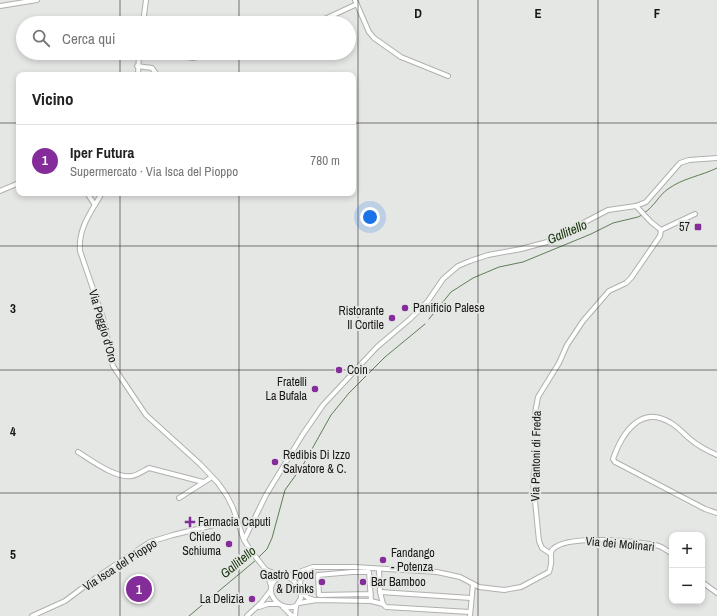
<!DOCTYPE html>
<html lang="it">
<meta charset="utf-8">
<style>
body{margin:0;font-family:"Archivo Narrow",sans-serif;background:#f2f2f2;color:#222}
.controls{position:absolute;right:12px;bottom:12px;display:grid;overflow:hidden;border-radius:8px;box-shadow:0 2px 6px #0003}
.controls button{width:36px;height:36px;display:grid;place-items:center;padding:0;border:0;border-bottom:1px solid #e0e0e0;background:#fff;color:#222;font:20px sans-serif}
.you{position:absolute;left:370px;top:217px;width:14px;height:14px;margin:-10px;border:3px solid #fff;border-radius:50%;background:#1a73e8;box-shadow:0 0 0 6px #1a73e833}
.badge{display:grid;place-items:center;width:26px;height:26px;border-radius:50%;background:#842c99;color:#fff;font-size:13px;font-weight:700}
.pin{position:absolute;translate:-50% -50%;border:2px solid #fff;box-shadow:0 1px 4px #0006}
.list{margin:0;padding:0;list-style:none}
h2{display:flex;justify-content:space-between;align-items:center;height:52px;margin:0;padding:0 16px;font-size:17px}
h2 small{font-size:13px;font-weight:400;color:#767676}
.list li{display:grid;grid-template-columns:26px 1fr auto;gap:12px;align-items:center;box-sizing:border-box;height:72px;padding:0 16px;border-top:1px solid #e0e0e0}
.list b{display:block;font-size:15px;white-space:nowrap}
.list p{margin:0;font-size:13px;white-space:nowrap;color:#767676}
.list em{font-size:13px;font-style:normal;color:#767676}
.icon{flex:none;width:22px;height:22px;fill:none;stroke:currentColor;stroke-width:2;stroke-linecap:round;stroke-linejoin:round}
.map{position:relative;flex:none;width:717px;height:616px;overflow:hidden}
.search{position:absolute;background:#fff;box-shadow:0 2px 6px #0003;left:16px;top:16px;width:340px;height:44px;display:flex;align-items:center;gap:10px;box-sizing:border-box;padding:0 14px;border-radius:22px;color:#767676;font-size:15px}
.panel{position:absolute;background:#fff;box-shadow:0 2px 6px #0003;left:16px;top:72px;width:340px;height:124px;border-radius:8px}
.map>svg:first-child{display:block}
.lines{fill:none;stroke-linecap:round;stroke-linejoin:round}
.stream{stroke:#5f7e56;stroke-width:1}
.minor-casing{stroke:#aeb1ad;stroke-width:6}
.minor{stroke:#fff;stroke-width:4}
.grid{fill:none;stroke:#161716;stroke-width:1;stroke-opacity:0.55}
.poi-dot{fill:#842c99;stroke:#e5e7e4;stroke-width:1.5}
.labels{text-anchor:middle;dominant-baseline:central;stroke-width:4;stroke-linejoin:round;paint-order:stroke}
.poi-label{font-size:12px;fill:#161716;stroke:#e5e7e4;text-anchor:end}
.street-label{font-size:12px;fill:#161716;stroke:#e5e7e4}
.water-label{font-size:13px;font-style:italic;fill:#133109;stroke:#e5e7e4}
.grid-label{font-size:13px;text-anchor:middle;font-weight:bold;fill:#161716;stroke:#e5e7e4;stroke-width:4;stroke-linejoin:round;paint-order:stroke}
</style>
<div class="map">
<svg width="717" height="616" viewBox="0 0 717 616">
<rect width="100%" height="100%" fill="#e5e7e4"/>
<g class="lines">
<g class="stream">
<path d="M 644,213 C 654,207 659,195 668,189 C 683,178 701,176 717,168"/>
<polyline points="429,319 451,292 473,278 499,267 523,262 591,234 613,223 638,217 642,215"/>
<polyline points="258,558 267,549 272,538 285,490 303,465 331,415 349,393 385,357 425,324"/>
<polyline points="189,616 256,560"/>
</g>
<defs>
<g id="minor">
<polyline points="355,0 369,32 374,38 401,57 448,76"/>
<polyline points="0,6 37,0"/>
<polyline points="143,23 146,0"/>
<polyline points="316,23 357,4"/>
<polyline points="185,53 187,57 193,58 212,53"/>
<polyline points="137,66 152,68 157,75"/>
<polyline points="138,75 139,53"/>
<polyline points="0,191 19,183"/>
<polyline points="87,193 95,205"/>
<path d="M 102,193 C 91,212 78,228 80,251 L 103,318 L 107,335 L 109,353 L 113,366 L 146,415 L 200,464 L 218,483 L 227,496 L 233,508 L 244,540 L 251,551 L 266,570 L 271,586"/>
<polyline points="636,206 651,222 661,230 695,214"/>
<path d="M 78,452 C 91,460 116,479 132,476 C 137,475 143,471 149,468 L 203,482"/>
<path d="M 717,455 C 708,451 698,446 690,439 C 684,434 678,427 671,423 C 641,404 622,433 613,459 L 615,462 L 619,464 L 705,509 L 717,513"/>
<polyline points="179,498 212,477"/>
<polyline points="244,540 266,495 303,434 323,405 377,347 410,319 428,301 443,279 458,266 470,261 488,255 521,249 547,242 608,210 636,206 646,202 680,163 689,160 717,158"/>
<polyline points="551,554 542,548 539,541 533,481 537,443 535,413 538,397 559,363 567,345 583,321 609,291 626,283 631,278 660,236 661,230"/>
<polyline points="379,569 380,592 383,604"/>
<polyline points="266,570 282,576"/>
<path d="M 282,576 C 293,576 301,587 301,598 L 296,606 C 276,613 259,585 282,576 Z"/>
<path d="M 288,576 L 313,567 L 354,567 L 437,572 L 460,577 L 479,587 L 504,590 L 521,587 L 549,572 C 550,569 551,566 551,563 C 552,558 549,553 553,549 C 567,534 641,541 659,546 C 664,548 668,551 672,554"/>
<polyline points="702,582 717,593"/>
<polyline points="299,588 301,578 306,570"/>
<polyline points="301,592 308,598 314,600"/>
<polyline points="380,592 471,598"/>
<polyline points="371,601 383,604 386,607 470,612"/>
<polyline points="299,603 317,600 371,601 369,572 352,572 318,575 319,595 371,594"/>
<polyline points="259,607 268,604 279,604"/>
<polyline points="283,607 292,616"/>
<polyline points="32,616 65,601 97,577 150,542 173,535 222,523 237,522"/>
<polyline points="247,616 261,603 271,590"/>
<polyline points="295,616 296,606"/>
<polyline points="470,616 473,584"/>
</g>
</defs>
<use href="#minor" class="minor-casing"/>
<use href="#minor" class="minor"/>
</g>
<path class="grid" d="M 120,0 L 120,23M 239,0 L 239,23M 358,0 L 358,616M 478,0 L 478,616M 598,0 L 598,616M 120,53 L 120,75M 239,53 L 239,75M 0,123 L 19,123M 353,123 L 717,123M 120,193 L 120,616M 239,193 L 239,616M 0,246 L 717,246M 0,370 L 717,370M 0,493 L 717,493"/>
<g class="poi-dot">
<rect x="694" y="223" width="8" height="8" rx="2"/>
<circle cx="405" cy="308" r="4"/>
<circle cx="392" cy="318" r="4"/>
<circle cx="339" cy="370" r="4"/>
<circle cx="315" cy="389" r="4"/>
<circle cx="275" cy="462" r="4"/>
<path d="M188 516h4v4h4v4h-4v4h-4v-4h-4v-4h4z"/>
<circle cx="229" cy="544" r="4"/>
<circle cx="383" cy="560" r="4"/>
<circle cx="322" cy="582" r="4"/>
<circle cx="363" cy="582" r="4"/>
<circle cx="252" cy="599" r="4"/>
</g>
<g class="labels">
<g class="poi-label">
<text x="690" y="227">57</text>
<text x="413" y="308" text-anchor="start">Panificio Palese</text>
<text x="384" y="311">Ristorante<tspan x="384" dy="14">Il Cortile</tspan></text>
<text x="347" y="370" text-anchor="start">Coin</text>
<text x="307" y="382">Fratelli<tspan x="307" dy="14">La Bufala</tspan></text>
<text x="283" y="455" text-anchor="start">Redibis Di Izzo<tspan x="283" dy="14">Salvatore &amp; C.</tspan></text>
<text x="198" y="522" text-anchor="start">Farmacia Caputi</text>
<text x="221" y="537">Chiedo<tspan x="221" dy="14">Schiuma</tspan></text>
<text x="391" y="553" text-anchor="start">Fandango<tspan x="391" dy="14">- Potenza</tspan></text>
<text x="314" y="575">Gastrò Food<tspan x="314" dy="14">&amp; Drinks</tspan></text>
<text x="371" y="582" text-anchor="start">Bar Bamboo</text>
<text x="244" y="599">La Delizia</text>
</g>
<g class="street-label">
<text transform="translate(103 326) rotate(74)">Via Poggio d'Oro</text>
<text transform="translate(536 456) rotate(-89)">Via Pantoni di Freda</text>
<text transform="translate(620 544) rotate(5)">Via dei Molinari</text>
<text transform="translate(120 565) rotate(-33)">Via Isca del Pioppo</text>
</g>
<g class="water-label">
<text transform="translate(567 232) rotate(-23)">Gallitello</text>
<text transform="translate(238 562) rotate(-40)">Gallitello</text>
</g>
</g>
<g class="grid-label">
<text x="418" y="18">D</text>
<text x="538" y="18">E</text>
<text x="657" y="18">F</text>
<text x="13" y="313">3</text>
<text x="13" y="436">4</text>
<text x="13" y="559">5</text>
</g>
</svg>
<div class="controls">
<button>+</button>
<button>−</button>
</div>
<div class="you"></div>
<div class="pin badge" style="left:139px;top:589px">1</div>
<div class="search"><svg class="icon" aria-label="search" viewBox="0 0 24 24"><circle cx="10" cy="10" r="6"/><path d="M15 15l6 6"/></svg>Cerca qui</div>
<section class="panel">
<h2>Vicino<small></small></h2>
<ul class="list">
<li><span class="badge">1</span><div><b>Iper Futura</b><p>Supermercato · Via Isca del Pioppo</p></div><em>780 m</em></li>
</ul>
</section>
</div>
